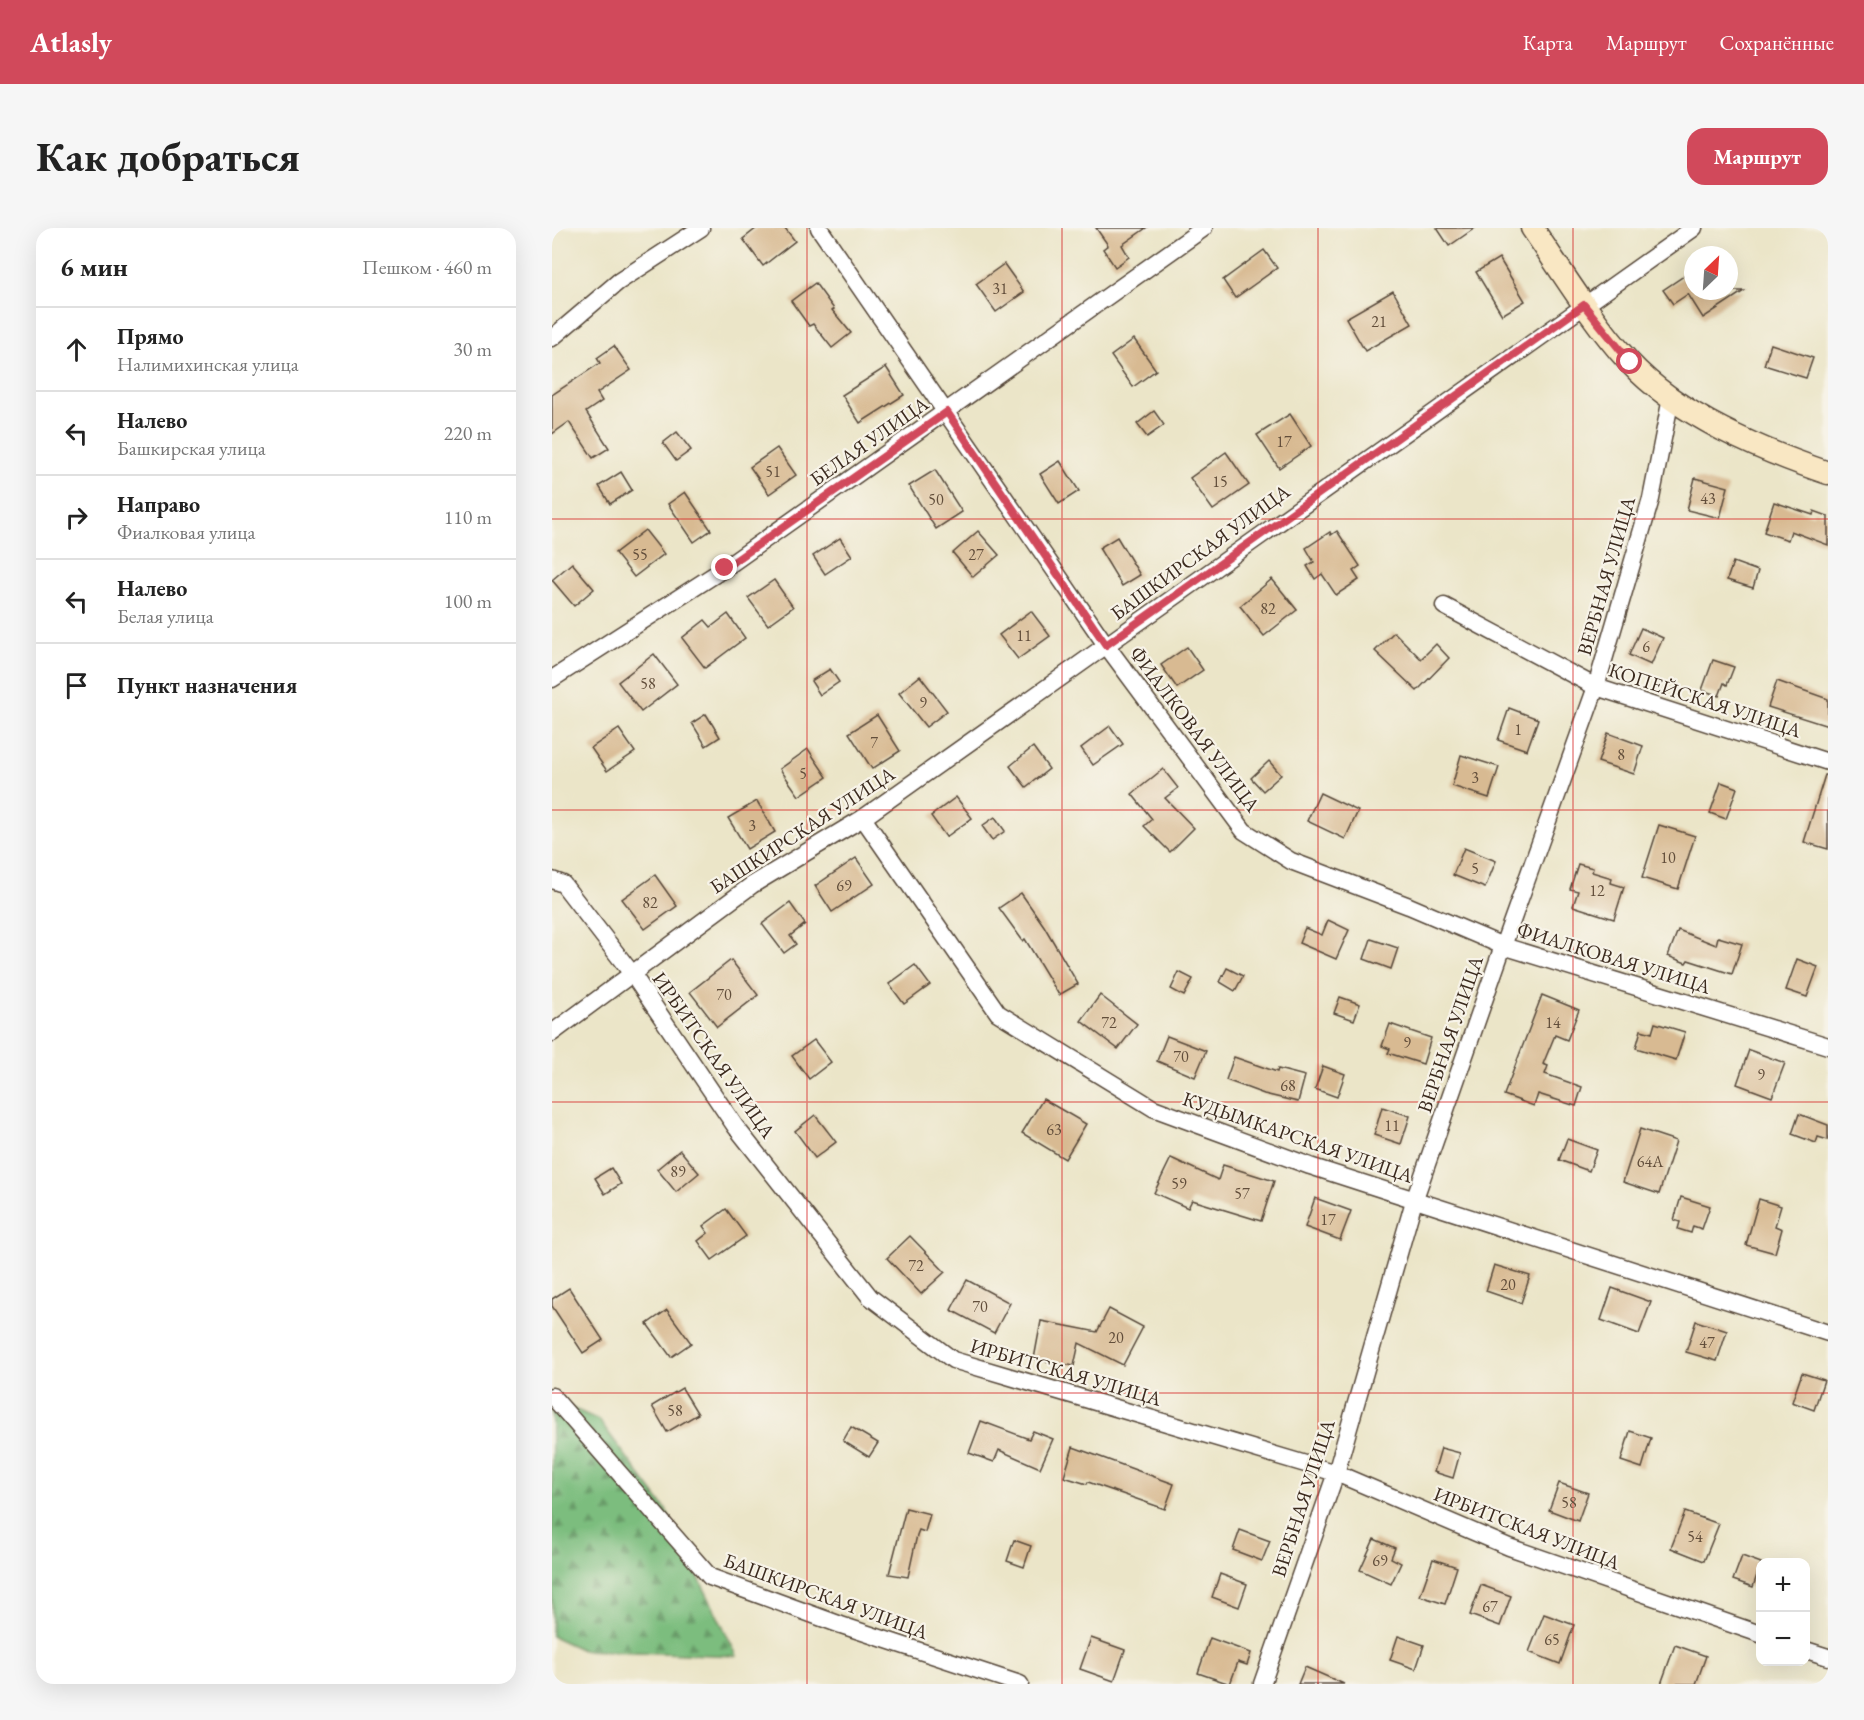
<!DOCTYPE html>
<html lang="ru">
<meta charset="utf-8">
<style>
body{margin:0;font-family:"EB Garamond",serif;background:#f6f6f6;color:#222}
.controls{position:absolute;right:18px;bottom:18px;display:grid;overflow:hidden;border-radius:12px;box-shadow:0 6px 24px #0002}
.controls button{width:54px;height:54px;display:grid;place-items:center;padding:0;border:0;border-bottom:2px solid #e0e0e0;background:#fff;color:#222;font:30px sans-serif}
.compass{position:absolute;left:1132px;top:18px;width:54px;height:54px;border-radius:50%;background:#fff;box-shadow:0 6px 24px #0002;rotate:25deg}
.stop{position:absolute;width:18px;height:18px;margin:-14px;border:4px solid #d1495b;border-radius:50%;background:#fff}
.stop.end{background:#d1495b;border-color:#fff;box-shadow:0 2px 6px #0008}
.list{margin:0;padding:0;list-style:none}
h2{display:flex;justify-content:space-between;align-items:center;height:78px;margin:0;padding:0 24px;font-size:26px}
h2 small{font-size:20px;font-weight:400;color:#767676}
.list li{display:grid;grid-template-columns:39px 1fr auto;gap:18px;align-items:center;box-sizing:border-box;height:84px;padding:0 24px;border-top:2px solid #e0e0e0}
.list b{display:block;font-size:22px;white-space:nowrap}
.list p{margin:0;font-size:20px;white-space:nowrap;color:#767676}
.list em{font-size:20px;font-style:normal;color:#767676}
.icon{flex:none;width:33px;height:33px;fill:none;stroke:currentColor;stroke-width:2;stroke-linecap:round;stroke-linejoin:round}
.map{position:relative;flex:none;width:1276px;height:1456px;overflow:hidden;border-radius:18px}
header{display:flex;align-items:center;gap:36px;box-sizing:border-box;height:84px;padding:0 30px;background:#d1495b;color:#fff}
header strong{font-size:28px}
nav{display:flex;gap:33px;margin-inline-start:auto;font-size:21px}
.intro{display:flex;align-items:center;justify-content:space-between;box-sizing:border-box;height:144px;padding:0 36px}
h1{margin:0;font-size:42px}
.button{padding:15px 27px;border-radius:18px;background:#d1495b;color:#fff;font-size:21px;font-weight:700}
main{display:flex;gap:36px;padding:0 36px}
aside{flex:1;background:#fff;border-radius:18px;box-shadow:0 6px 24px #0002}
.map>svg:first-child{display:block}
.forest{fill:url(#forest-firs);stroke:#5c744e;stroke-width:1.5}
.building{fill:#d8ba92}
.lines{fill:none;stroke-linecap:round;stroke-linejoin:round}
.street-casing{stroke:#554638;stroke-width:19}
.secondary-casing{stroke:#554638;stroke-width:25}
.street{stroke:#fff;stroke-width:16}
.secondary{stroke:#f9e7c3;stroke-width:22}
.route{stroke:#d1495b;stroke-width:8}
.grid{fill:none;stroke:#d62828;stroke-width:1.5;stroke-opacity:0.55}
.labels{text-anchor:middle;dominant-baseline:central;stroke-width:4.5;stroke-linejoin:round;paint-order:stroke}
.number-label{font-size:16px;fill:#624e3b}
.street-label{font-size:20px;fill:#3b2a1e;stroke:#f7f3e8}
</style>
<header>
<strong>Atlasly</strong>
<nav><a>Карта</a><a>Маршрут</a><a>Сохранённые</a></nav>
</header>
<div class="intro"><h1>Как добраться</h1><a class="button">Маршрут</a></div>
<main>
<aside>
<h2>6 мин<small>Пешком · 460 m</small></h2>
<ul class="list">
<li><svg class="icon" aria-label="ahead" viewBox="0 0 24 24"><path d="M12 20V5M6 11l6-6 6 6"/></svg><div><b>Прямо</b><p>Налимихинская улица</p></div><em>30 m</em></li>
<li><svg class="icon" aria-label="left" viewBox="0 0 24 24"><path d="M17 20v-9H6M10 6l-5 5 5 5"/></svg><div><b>Налево</b><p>Башкирская улица</p></div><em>220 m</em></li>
<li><svg class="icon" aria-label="right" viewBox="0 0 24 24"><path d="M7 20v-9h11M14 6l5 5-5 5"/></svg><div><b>Направо</b><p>Фиалковая улица</p></div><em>110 m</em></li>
<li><svg class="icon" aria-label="left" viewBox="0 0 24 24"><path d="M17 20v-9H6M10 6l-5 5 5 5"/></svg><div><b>Налево</b><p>Белая улица</p></div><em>100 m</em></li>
<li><svg class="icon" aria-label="arrive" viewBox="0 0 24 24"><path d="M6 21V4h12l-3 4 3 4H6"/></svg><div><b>Пункт назначения</b></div></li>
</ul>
</aside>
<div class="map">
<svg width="1276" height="1456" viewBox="0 0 1276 1456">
<defs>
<pattern id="forest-firs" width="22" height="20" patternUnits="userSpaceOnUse" patternTransform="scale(1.5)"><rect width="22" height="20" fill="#7cbd7e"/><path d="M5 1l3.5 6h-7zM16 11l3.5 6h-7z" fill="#679a67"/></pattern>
</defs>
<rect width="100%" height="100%" fill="#f7f3e8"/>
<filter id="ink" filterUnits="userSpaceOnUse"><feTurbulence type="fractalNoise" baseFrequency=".0167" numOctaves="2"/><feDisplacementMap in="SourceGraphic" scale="12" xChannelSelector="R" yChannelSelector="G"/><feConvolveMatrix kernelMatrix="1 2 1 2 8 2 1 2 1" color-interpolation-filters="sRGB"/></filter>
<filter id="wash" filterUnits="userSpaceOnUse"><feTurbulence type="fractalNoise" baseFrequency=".008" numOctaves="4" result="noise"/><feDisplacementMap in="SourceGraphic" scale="24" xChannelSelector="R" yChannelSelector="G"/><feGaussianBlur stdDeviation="1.35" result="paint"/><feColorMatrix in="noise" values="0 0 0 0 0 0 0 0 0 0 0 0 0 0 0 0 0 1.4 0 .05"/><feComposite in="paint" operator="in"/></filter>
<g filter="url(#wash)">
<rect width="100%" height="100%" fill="#ebe5c8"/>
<polygon class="forest" points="0,1175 9,1175 47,1192 114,1282 185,1428 30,1422 0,1408"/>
<g id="blocks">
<g class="building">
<polygon points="205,0 233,0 243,13 211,38 191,11"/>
<polygon points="544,0 594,0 570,17 577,29 563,39 551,21 556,17"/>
<polygon points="885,0 923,0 897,18"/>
<polygon points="712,22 725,40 683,70 671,52"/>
<polygon points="947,30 973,73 950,87 924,44"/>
<polygon points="452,36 472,64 444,84 424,56"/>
<polygon points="1141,42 1141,63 1192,63 1151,90 1136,66 1121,76 1111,62"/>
<polygon points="263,55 282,81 280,82 299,105 280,120 261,96 257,98 239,73"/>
<polygon points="841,63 860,96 813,123 794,90"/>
<polygon points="582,111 604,142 581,159 559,128"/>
<polygon points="1219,116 1261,130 1254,150 1212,137"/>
<polygon points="62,118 79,142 45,165 50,173 34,184 57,220 41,230 17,194 0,206 0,167 48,135 45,130"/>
<polygon points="334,139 352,167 308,195 290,167"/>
<polygon points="602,183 612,197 595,209 585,196"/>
<polygon points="738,186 759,218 727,240 705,207"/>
<polygon points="125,204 139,222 124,233 111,215"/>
<polygon points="225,220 244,247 217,266 198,239"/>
<polygon points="674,224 697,257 661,282 638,250"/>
<polygon points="508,233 527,263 507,276 488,246"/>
<polygon points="383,242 410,284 384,301 357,258"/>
<polygon points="69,244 80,262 58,276 47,258"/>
<polygon points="1143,250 1176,259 1168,290 1135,282"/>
<polygon points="133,264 159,302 142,314 116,276"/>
<polygon points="1222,274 1261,287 1262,283 1276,288 1276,317 1239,303 1236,312 1212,304"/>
<polygon points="93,302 112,326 82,349 63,325"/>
<polygon points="426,303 447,327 421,349 401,325"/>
<polygon points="785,303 808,338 801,343 807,352 784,367 770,346 763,351 755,338 762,334 754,320 778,304 779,307"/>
<polygon points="565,309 588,347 570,358 547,320"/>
<polygon points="288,310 300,328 273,346 261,328"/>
<polygon points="1181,334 1206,343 1201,360 1175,352"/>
<polygon points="20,335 42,361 22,378 0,352"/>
<polygon points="720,351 745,382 712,408 688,378"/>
<polygon points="222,352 241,379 216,397 196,370"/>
<polygon points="479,383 498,408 466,431 447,407"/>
<polygon points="176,386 193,410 153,440 130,410 153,392 159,399"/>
<polygon points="1089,400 1111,410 1099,437 1077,427"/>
<polygon points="842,404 869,431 884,416 897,430 865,463 823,423"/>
<polygon points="635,419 651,442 625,460 609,437"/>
<polygon points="102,426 125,456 89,484 66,454"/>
<polygon points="1161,432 1182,439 1175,457 1172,455 1167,468 1150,462"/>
<polygon points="278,441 287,454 268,467 259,453"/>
<polygon points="368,448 395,483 374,499 347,465"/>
<polygon points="1225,453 1276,471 1276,498 1216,479"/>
<polygon points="957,480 986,491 975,522 946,512"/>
<polygon points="154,486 168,509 154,518 140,495"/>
<polygon points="325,487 348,523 320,541 297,505"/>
<polygon points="558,498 571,516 541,537 529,520"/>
<polygon points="67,501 83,524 55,543 39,520"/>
<polygon points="1056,505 1091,518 1082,546 1046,534"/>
<polygon points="481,519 497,541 474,559 458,538"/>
<polygon points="256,521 275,549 247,568 228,541"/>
<polygon points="909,527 947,539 937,570 900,558"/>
<polygon points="717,533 729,547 711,563 699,550"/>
<polygon points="611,541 626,560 613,570 642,600 618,624 592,598 600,591 580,566"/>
<polygon points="1273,547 1276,547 1276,621 1252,614"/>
<polygon points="1169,554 1185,560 1174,591 1158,585"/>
<polygon points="768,565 806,583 793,611 755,593"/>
<polygon points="404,569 420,590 394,609 379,588"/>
<polygon points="205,573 223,604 195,621 176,590"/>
<polygon points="443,589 453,603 440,612 430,598"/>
<polygon points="1107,597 1143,608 1126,661 1090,650"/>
<polygon points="912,620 944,633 933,660 901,647"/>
<polygon points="304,630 322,656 280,684 263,658"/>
<polygon points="1026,636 1041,640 1040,644 1060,650 1059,655 1072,659 1062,691 1021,678 1026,663 1018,661"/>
<polygon points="103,647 125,678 93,701 70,671"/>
<polygon points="469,665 492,698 526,756 507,767 473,711 471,713 447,680"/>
<polygon points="238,675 253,696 238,708 244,716 232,725 210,696"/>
<polygon points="776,692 797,702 784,731 747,715 753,700 770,707"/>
<polygon points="1126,702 1164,717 1166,709 1190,716 1180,746 1136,732 1134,735 1116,728"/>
<polygon points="819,711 846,720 839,741 812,731"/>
<polygon points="1245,731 1266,739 1255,769 1234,762"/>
<polygon points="179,732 206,767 165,799 138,764"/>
<polygon points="363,737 378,757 352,776 337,756"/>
<polygon points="675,740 691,748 683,763 668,754"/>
<polygon points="627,744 641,751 632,768 619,761"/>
<polygon points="548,767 585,796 566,821 529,793"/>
<polygon points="990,767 1027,782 1015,812 1003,807 991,836 996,838 993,846 1030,859 1024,878 986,866 982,878 952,867"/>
<polygon points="788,769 808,776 802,792 782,785"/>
<polygon points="1103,795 1133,804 1124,832 1084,820 1089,802 1100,805"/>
<polygon points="838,796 879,810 871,836 836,825 838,821 830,818"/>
<polygon points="615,808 654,823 643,849 605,833"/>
<polygon points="262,812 279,834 257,851 240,828"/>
<polygon points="1197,822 1233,835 1220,869 1185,856"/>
<polygon points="682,829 725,844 726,841 753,848 746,874 712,866 674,852"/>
<polygon points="771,838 793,846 785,869 763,861"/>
<polygon points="491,871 534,896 513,931 470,905"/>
<polygon points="830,879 858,888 849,916 822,907"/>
<polygon points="1247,886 1276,897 1276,912 1266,909 1264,915 1240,906"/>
<polygon points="263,887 284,914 263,930 243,903"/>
<polygon points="1088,901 1124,913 1107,966 1071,954"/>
<polygon points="1015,911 1045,922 1037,943 1007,932"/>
<polygon points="128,922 147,945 124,964 105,941"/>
<polygon points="619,930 666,952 671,937 722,953 709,993 640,972 636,980 602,965"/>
<polygon points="59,940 69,956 53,966 43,950"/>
<polygon points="1129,969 1158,978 1150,1001 1141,998 1139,1005 1126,1001 1128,994 1122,992"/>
<polygon points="763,970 799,983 788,1012 753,999"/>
<polygon points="1207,971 1229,978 1223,998 1230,1001 1223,1025 1194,1017"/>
<polygon points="174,981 194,1008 160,1032 146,1013 156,1005 151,998"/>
<polygon points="358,1008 393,1044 369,1066 335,1030"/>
<polygon points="942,1037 978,1048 969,1075 934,1063"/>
<polygon points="415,1052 458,1075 442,1105 399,1082"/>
<polygon points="17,1060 51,1112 31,1125 0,1078 0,1071"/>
<polygon points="1060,1060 1099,1074 1087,1106 1049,1092"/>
<polygon points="557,1081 591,1099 571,1137 527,1115 522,1138 482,1131 489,1093 545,1104"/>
<polygon points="115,1082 139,1115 119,1129 95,1096"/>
<polygon points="1144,1093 1175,1103 1165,1133 1134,1124"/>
<polygon points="1250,1145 1272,1152 1262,1182 1240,1174"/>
<polygon points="130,1160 146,1186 115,1204 100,1178"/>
<polygon points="429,1193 477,1211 481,1203 501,1211 488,1240 447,1222 442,1234 417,1225"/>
<polygon points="299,1199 326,1215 317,1229 291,1213"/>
<polygon points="1078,1203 1099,1210 1090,1240 1069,1233"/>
<polygon points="521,1219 622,1256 613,1281 536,1254 535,1256 512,1249"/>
<polygon points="889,1220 908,1225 901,1250 882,1244"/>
<polygon points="1007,1255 1036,1265 1026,1293 997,1282"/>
<polygon points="354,1280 378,1286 373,1304 367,1302 365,1307 356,1349 337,1346"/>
<polygon points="1133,1284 1167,1296 1152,1333 1119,1320"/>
<polygon points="688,1302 718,1313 710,1333 681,1322"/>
<polygon points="822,1311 843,1320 839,1330 849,1335 839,1356 808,1342"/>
<polygon points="462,1312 479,1318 472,1339 455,1333"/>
<polygon points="1190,1328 1209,1335 1201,1359 1181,1352"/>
<polygon points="881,1331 905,1339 893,1376 868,1368"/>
<polygon points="668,1346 695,1356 687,1379 660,1369"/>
<polygon points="929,1357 959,1368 948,1398 918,1387"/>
<polygon points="992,1386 1022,1397 1008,1436 977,1424"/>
<polygon points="846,1408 872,1417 864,1441 838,1432"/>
<polygon points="539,1410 573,1422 562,1453 528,1441"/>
<polygon points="658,1410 699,1425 695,1437 686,1434 678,1456 646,1445"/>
<polygon points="1123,1417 1154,1428 1144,1456 1109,1456"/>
<polygon points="753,1439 792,1456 746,1456"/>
</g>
</g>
</g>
<g filter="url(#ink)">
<use href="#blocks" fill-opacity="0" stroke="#554638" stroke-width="1.5"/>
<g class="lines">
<defs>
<g id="street">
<polyline points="267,0 554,417 692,603 739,633 857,678 951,718 1276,818"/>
<polyline points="0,110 66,54 149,0"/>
<polyline points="892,378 1044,459 1276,534"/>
<polyline points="0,451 173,340 652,0"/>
<polyline points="311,590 446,785 601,880 758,938 1276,1105"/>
<polyline points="0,652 11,656 81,747 183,898 318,1069 401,1132 784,1245 957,1319 1208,1406"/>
<polyline points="0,805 200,657 311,590 1142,0"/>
<polyline points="0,1168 158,1349 289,1397 468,1456"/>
<polyline points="1254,1422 1276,1429"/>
<polyline points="710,1456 784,1245 862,973 951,718 1044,459 1099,271 1119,170"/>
</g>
<path id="secondary" d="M 980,0 C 1011,45 1040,93 1077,134 C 1127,188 1208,222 1276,245"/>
</defs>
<use href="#street" class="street-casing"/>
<use href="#secondary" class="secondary-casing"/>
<use href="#street" class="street"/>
<use href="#secondary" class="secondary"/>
</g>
</g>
<g class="lines" filter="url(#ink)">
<polyline class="route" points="173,340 395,184 554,417 1032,77 1078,134"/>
</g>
<path class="grid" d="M 255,0 L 255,1456M 510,0 L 510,1456M 766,0 L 766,1456M 1021,0 L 1021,1456M 0,291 L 1276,291M 0,582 L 1276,582M 0,874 L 1276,874M 0,1165 L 1276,1165"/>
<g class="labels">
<g class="number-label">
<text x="448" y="60">31</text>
<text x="827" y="93">21</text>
<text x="732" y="213">17</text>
<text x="221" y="243">51</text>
<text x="668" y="253">15</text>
<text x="1156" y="270">43</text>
<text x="384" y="271">50</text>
<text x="88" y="326">55</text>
<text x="424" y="326">27</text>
<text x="716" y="380">82</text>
<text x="472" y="407">11</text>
<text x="1094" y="418">6</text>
<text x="96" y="455">58</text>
<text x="371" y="474">9</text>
<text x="966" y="501">1</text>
<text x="322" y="514">7</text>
<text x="1069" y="526">8</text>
<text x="251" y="545">5</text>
<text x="923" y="549">3</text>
<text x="200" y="597">3</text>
<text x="1116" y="629">10</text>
<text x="923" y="640">5</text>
<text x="292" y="657">69</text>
<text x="1045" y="662">12</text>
<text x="98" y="674">82</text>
<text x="172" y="766">70</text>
<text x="557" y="794">72</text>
<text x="1001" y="794">14</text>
<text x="855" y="814">9</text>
<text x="629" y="828">70</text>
<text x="1209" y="846">9</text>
<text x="736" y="857">68</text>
<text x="840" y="897">11</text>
<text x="502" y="901">63</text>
<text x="1098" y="933">64А</text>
<text x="126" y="943">89</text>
<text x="627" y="955">59</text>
<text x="690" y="965">57</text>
<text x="776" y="991">17</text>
<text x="364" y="1037">72</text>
<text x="956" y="1056">20</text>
<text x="428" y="1078">70</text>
<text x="564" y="1109">20</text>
<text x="1155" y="1114">47</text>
<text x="123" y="1182">58</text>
<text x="1017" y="1274">58</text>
<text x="1143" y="1308">54</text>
<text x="828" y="1332">69</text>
<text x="938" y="1378">67</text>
<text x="1000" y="1411">65</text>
</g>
<g class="street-label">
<text transform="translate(317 213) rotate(-35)">БЕЛАЯ УЛИЦА</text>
<text transform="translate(648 324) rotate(-36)">БАШКИРСКАЯ УЛИЦА</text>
<text transform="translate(1054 348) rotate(-74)">ВЕРБНАЯ УЛИЦА</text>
<text transform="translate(1153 472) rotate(18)">КОПЕЙСКАЯ УЛИЦА</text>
<text transform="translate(643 501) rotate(53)">ФИАЛКОВАЯ УЛИЦА</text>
<text transform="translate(250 602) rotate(-33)">БАШКИРСКАЯ УЛИЦА</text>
<text transform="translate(1062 730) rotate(17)">ФИАЛКОВАЯ УЛИЦА</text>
<text transform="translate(898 806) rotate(-71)">ВЕРБНАЯ УЛИЦА</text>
<text transform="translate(162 827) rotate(55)">ИРБИТСКАЯ УЛИЦА</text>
<text transform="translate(746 909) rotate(19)">КУДЫМКАРСКАЯ УЛИЦА</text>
<text transform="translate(514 1144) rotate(16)">ИРБИТСКАЯ УЛИЦА</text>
<text transform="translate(751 1270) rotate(-72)">ВЕРБНАЯ УЛИЦА</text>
<text transform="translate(975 1300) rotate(21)">ИРБИТСКАЯ УЛИЦА</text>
<text transform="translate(274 1368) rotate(20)">БАШКИРСКАЯ УЛИЦА</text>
</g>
</g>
</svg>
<div class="controls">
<button>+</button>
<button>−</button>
</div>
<svg class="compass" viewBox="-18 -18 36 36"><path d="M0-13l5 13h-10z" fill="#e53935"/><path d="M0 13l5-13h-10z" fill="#767676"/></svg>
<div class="stop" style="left:1078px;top:134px"></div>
<div class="stop end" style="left:173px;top:340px"></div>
</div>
</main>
